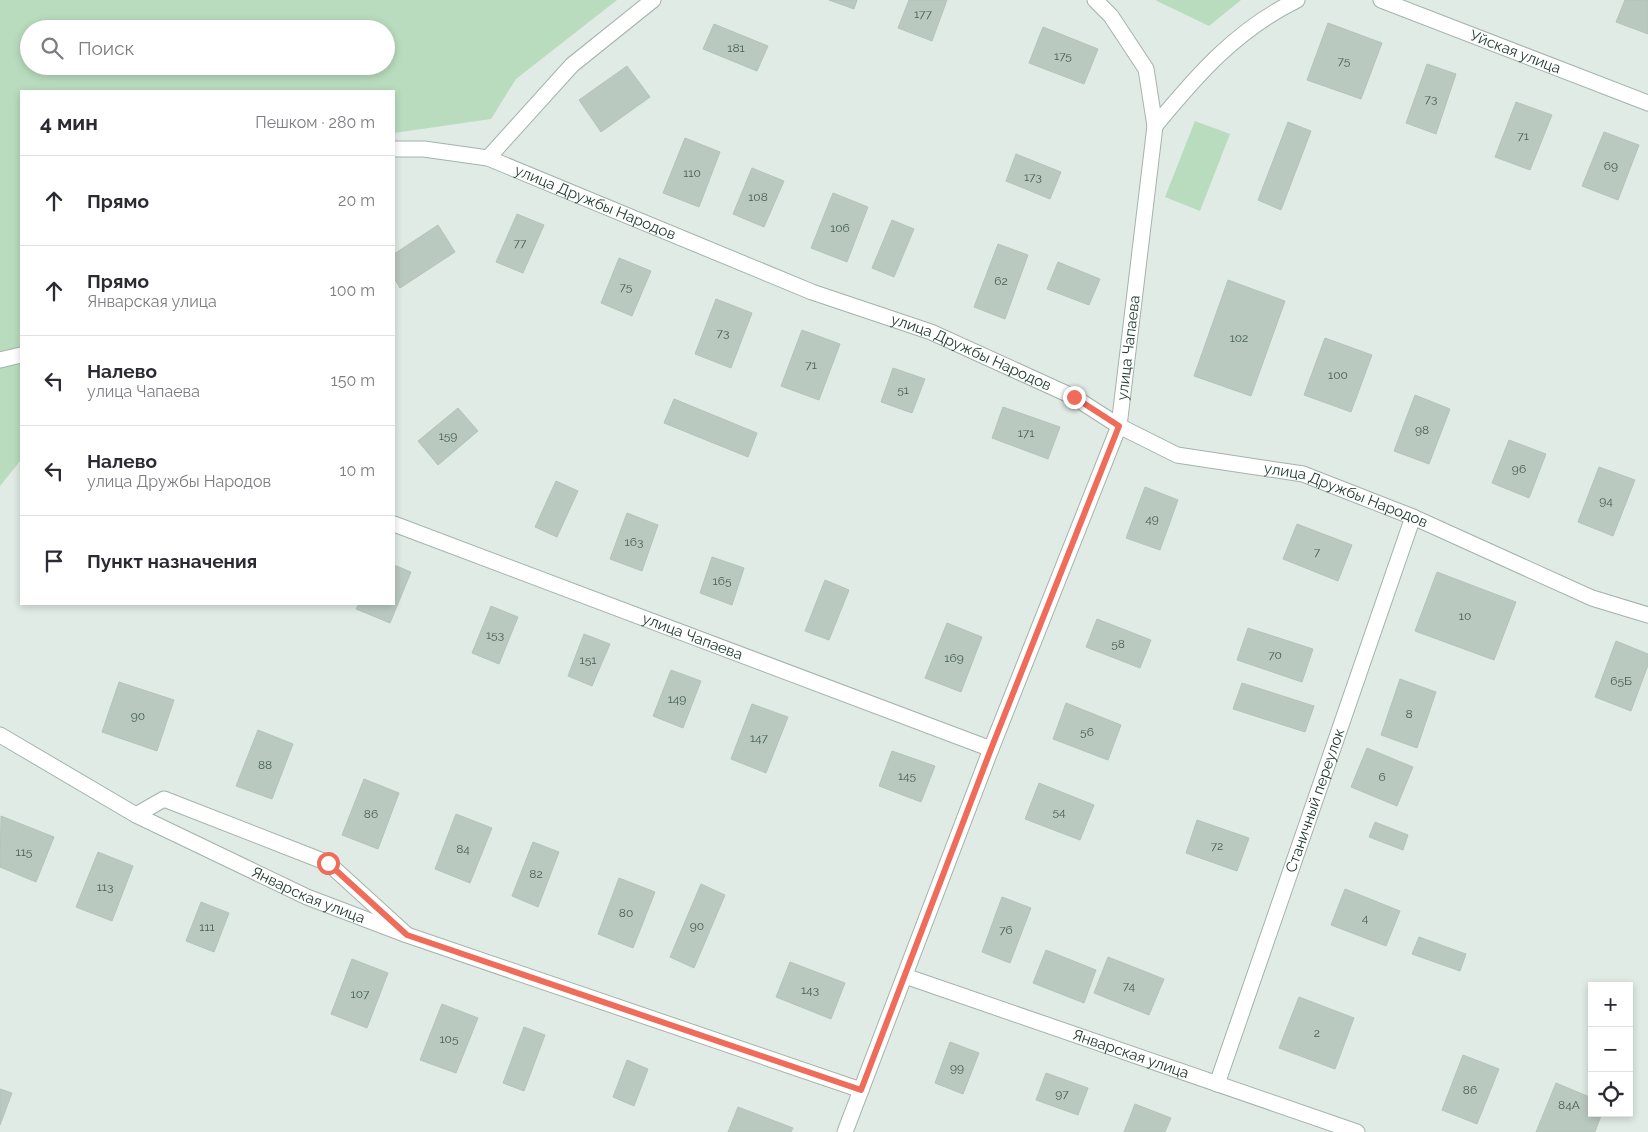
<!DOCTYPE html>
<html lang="ru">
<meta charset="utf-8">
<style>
body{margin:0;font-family:Raleway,sans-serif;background:#f2f2f3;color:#2b2b33}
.controls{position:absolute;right:15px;bottom:15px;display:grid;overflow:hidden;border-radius:0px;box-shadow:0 2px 8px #0003}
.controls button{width:45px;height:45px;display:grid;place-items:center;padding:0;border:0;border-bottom:1px solid #e1e1e2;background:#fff;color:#2b2b33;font:25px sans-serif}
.stop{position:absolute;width:15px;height:15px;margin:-11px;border:4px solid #ef6b5a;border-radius:50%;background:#fff}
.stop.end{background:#ef6b5a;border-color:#fff;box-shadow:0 1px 5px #0008}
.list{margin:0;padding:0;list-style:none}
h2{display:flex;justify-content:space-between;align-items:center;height:65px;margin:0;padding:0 20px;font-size:21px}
h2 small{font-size:16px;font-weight:400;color:#7c7c81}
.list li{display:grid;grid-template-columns:32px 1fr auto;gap:15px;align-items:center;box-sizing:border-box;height:90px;padding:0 20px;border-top:1px solid #e1e1e2}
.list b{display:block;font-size:19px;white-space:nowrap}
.list p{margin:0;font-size:16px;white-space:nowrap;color:#7c7c81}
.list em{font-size:16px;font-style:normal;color:#7c7c81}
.icon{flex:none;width:28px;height:28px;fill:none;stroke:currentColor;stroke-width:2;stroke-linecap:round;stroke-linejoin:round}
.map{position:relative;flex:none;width:1648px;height:1132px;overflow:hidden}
.search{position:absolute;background:#fff;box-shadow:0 2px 8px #0003;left:20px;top:20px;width:375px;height:55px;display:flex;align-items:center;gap:12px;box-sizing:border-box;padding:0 18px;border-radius:28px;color:#7c7c81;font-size:19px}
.panel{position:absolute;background:#fff;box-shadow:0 2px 8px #0003;left:20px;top:90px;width:375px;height:515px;border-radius:0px}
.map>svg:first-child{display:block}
.green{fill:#b9dcbe;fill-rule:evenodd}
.building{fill:#b9c9c0;stroke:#b3c4bb}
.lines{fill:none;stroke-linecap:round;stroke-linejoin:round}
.service-casing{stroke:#a3b3ab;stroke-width:17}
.minor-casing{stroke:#a3b3ab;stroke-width:17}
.service{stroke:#fff;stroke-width:15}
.minor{stroke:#fff;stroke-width:15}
.route{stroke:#ef6b5a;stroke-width:6}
.labels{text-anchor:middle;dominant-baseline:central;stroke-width:4;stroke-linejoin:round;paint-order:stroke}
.number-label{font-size:12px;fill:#475e55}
.street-label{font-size:15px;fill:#213b31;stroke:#f1f8f3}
</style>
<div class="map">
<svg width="1648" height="1132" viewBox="0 0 1648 1132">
<rect width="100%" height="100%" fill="#e0ebe5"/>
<g class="green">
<path d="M 0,0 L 617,0 L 516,79 L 491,119 L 394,133 L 394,91 L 21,91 L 21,460 L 0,486 ZM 29,29 L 386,29 L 386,66 L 29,66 Z"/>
<polygon points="1155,0 1241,0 1209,26"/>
<polygon points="1195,121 1230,134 1200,211 1165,197"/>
</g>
<g class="building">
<polygon points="829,0 857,0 854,9"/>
<polygon points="909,0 947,0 932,41 898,28"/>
<polygon points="1625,0 1648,0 1648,34 1616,22"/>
<polygon points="1328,23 1382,43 1361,99 1307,80"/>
<polygon points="714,24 768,46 757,71 703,49"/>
<polygon points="1043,27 1098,49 1084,84 1029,63"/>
<polygon points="1427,64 1456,74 1436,134 1406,123"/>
<polygon points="627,66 650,97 601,132 579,100"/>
<polygon points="1516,102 1552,115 1530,170 1495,157"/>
<polygon points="1288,122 1311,131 1281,210 1258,200"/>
<polygon points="1604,132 1639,145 1618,200 1582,186"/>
<polygon points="685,138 720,152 699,207 663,193"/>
<polygon points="1016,154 1061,172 1050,199 1006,181"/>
<polygon points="752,168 784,181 764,227 733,214"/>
<polygon points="833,193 868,207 847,262 811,248"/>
<polygon points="517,214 544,225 523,273 496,262"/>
<polygon points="892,220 914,229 894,277 872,268"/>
<polygon points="438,225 455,252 400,288 394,278 394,254"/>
<polygon points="998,244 1028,255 1005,319 974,307"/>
<polygon points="619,258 651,271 632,316 601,303"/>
<polygon points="1058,262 1100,279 1089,305 1047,289"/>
<polygon points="1228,280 1285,301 1251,396 1194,376"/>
<polygon points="716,299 752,313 731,368 695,354"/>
<polygon points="802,330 840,344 819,400 781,386"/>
<polygon points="1325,338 1372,355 1351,412 1304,395"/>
<polygon points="893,368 925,379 912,413 881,402"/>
<polygon points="1415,395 1450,409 1429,464 1394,451"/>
<polygon points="674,399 757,433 748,457 664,423"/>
<polygon points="1003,407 1060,427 1048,459 992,438"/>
<polygon points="458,408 478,431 438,465 418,441"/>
<polygon points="1509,440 1546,454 1529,498 1492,483"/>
<polygon points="1599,467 1635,480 1613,536 1578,522"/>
<polygon points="556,481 578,491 557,537 535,527"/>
<polygon points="1145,487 1178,500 1160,550 1126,538"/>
<polygon points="627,513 658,525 642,571 610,559"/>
<polygon points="1297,524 1352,545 1338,581 1283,559"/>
<polygon points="712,557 744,568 732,605 700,593"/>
<polygon points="394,565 411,572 390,623 356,609 359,604 394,604"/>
<polygon points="1437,572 1516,602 1494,660 1415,631"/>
<polygon points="825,580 849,590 829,640 805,631"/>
<polygon points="491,606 518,617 499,664 472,653"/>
<polygon points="1097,619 1151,640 1140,668 1086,647"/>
<polygon points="947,623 982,637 961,692 925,678"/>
<polygon points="1248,628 1313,649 1302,682 1237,660"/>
<polygon points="584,634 610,644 592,686 568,676"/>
<polygon points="1616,641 1648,654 1648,665 1631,711 1595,697"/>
<polygon points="671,670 701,681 683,728 653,716"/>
<polygon points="1400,679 1436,692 1417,748 1381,735"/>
<polygon points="119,682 174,700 157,751 102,732"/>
<polygon points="1242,683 1314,706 1305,732 1233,709"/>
<polygon points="1066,703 1121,725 1108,760 1053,739"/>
<polygon points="752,704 788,717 766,773 731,759"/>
<polygon points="258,730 293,744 272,799 236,786"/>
<polygon points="1367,748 1413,767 1397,806 1351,787"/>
<polygon points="892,751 935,766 921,802 879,786"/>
<polygon points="364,779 399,793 378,849 342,835"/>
<polygon points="1039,783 1094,805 1080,840 1025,819"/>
<polygon points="456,814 492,828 470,883 435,869"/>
<polygon points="1,816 54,837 36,882 0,867"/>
<polygon points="1197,820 1249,838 1237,871 1186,853"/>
<polygon points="1375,822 1408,835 1403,850 1369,837"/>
<polygon points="533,842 559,852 538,907 512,896"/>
<polygon points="98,852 133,866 112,921 76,907"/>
<polygon points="619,878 655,892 633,948 598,934"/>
<polygon points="701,884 725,895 694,968 670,957"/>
<polygon points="1345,889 1400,911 1386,946 1331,925"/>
<polygon points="1002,897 1031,908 1010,963 982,952"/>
<polygon points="201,902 229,913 214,952 186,941"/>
<polygon points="1419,937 1466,954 1460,971 1412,954"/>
<polygon points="1046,950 1096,970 1084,1003 1033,983"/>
<polygon points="1108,957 1164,979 1149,1015 1094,993"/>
<polygon points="352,959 388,973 367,1028 331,1014"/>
<polygon points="790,962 845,983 831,1019 776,997"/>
<polygon points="1299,997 1354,1018 1335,1069 1279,1048"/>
<polygon points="442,1004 478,1018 456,1073 420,1060"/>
<polygon points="524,1027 545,1035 524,1091 503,1083"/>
<polygon points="950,1042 979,1053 963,1094 935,1083"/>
<polygon points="1463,1055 1499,1069 1477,1124 1442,1110"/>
<polygon points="627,1060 648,1069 634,1106 613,1097"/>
<polygon points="1046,1073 1088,1088 1078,1115 1036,1100"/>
<polygon points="1556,1083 1592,1098 1592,1113 1602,1113 1595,1132 1536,1132"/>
<polygon points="0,1089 12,1093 0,1125"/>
<polygon points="1135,1104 1171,1118 1165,1132 1124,1132"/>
<polygon points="738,1107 793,1128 791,1132 728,1132"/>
</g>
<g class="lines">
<defs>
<g id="service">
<polyline points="394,149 424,149 488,158 572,65 653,0"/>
<polyline points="0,360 21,355"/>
<polyline points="136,815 164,799 328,863 406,934"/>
</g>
<g id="minor">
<path id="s1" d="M 1381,0 L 1648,103"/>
<path d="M 1155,126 C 1197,75 1236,30 1297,0"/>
<path id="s2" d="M 488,158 L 812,292 L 931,332 L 1074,397 L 1119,426 L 1177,455 L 1303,474 L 1413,517 L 1592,598 L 1648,615"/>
<path id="s3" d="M 394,524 L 991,749"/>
<path id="s4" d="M 0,735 L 136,815 L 307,897 L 407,935 L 861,1090"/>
<path id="s5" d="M 905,976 L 1357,1132"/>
<path id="s6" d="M 1217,1084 L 1413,517"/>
<path id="s7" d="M 845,1132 L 991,749 L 1119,426 L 1155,126 L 1146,69 L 1111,16 L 1095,0"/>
</g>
</defs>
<use href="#service" class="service-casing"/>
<use href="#minor" class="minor-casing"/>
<use href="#service" class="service"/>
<use href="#minor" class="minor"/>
</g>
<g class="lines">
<polyline class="route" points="328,863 407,935 861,1090 991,749 1119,426 1074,397"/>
</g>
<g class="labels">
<g class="number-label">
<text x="923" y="14">177</text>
<text x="736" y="48">181</text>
<text x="1063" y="56">175</text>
<text x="1344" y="61">75</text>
<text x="1431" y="99">73</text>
<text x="1523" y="136">71</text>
<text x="1611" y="166">69</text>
<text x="692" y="173">110</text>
<text x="1033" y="177">173</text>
<text x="758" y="197">108</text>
<text x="840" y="228">106</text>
<text x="520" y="243">77</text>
<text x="1001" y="281">62</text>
<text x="626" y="287">75</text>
<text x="723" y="333">73</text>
<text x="1239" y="338">102</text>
<text x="811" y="365">71</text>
<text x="1338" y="375">100</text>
<text x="903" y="390">51</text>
<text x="1422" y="430">98</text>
<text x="1026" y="433">171</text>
<text x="448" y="436">159</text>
<text x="1519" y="469">96</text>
<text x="1606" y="501">94</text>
<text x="1152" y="519">49</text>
<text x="634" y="542">163</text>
<text x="1317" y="552">7</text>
<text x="722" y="581">165</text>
<text x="1465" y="616">10</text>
<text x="495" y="635">153</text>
<text x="1118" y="644">58</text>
<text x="1275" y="655">70</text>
<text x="954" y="658">169</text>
<text x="588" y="660">151</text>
<text x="1621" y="681">65Б</text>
<text x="677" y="699">149</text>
<text x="1409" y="714">8</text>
<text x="138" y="716">90</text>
<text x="1087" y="732">56</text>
<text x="759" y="738">147</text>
<text x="265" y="765">88</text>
<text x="907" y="776">145</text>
<text x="1382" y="777">6</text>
<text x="1059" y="812">54</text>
<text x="371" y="814">86</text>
<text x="1217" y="846">72</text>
<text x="463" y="849">84</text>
<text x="24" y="852">115</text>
<text x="536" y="874">82</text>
<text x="105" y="887">113</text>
<text x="626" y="913">80</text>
<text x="1365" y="918">4</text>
<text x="697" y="926">90</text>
<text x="207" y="927">111</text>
<text x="1006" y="930">76</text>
<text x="1129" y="986">74</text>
<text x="810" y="990">143</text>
<text x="360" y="994">107</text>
<text x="1317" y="1033">2</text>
<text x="449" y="1039">105</text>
<text x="957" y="1068">99</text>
<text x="1470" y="1090">86</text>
<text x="1062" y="1094">97</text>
<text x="1569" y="1105">84А</text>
</g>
<g class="street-label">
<text stroke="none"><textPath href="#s1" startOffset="144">Уйская улица</textPath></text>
<text stroke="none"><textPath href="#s2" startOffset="116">улица Дружбы Народов</textPath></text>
<text stroke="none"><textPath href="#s7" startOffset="836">улица Чапаева</textPath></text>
<text stroke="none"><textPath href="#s2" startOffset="521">улица Дружбы Народов</textPath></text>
<text stroke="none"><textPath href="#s2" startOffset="926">улица Дружбы Народов</textPath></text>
<text stroke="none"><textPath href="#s3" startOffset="319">улица Чапаева</textPath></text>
<text stroke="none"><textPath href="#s6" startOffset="300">Станичный переулок</textPath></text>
<text stroke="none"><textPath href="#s4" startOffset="348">Январская улица</textPath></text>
<text stroke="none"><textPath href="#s5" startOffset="239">Январская улица</textPath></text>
</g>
</g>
</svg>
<div class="controls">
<button>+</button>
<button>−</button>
<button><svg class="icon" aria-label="locate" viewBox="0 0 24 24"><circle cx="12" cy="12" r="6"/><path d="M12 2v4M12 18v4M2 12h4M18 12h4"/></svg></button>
</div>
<div class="stop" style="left:328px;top:863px"></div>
<div class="stop end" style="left:1074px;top:397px"></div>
<div class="search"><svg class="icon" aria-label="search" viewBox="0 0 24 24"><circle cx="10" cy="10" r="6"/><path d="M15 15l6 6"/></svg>Поиск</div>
<section class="panel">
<h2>4 мин<small>Пешком · 280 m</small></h2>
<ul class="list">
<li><svg class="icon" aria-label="ahead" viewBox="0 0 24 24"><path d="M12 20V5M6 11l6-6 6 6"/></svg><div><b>Прямо</b></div><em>20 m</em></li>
<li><svg class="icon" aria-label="ahead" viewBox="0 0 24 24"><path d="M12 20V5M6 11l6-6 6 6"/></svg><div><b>Прямо</b><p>Январская улица</p></div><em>100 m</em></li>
<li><svg class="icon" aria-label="left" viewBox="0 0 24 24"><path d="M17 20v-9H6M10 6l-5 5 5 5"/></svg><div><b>Налево</b><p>улица Чапаева</p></div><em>150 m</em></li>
<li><svg class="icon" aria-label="left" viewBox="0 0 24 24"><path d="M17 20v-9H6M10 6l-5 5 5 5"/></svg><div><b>Налево</b><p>улица Дружбы Народов</p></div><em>10 m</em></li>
<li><svg class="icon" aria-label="arrive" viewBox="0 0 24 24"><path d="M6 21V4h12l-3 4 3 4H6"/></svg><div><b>Пункт назначения</b></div></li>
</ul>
</section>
</div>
